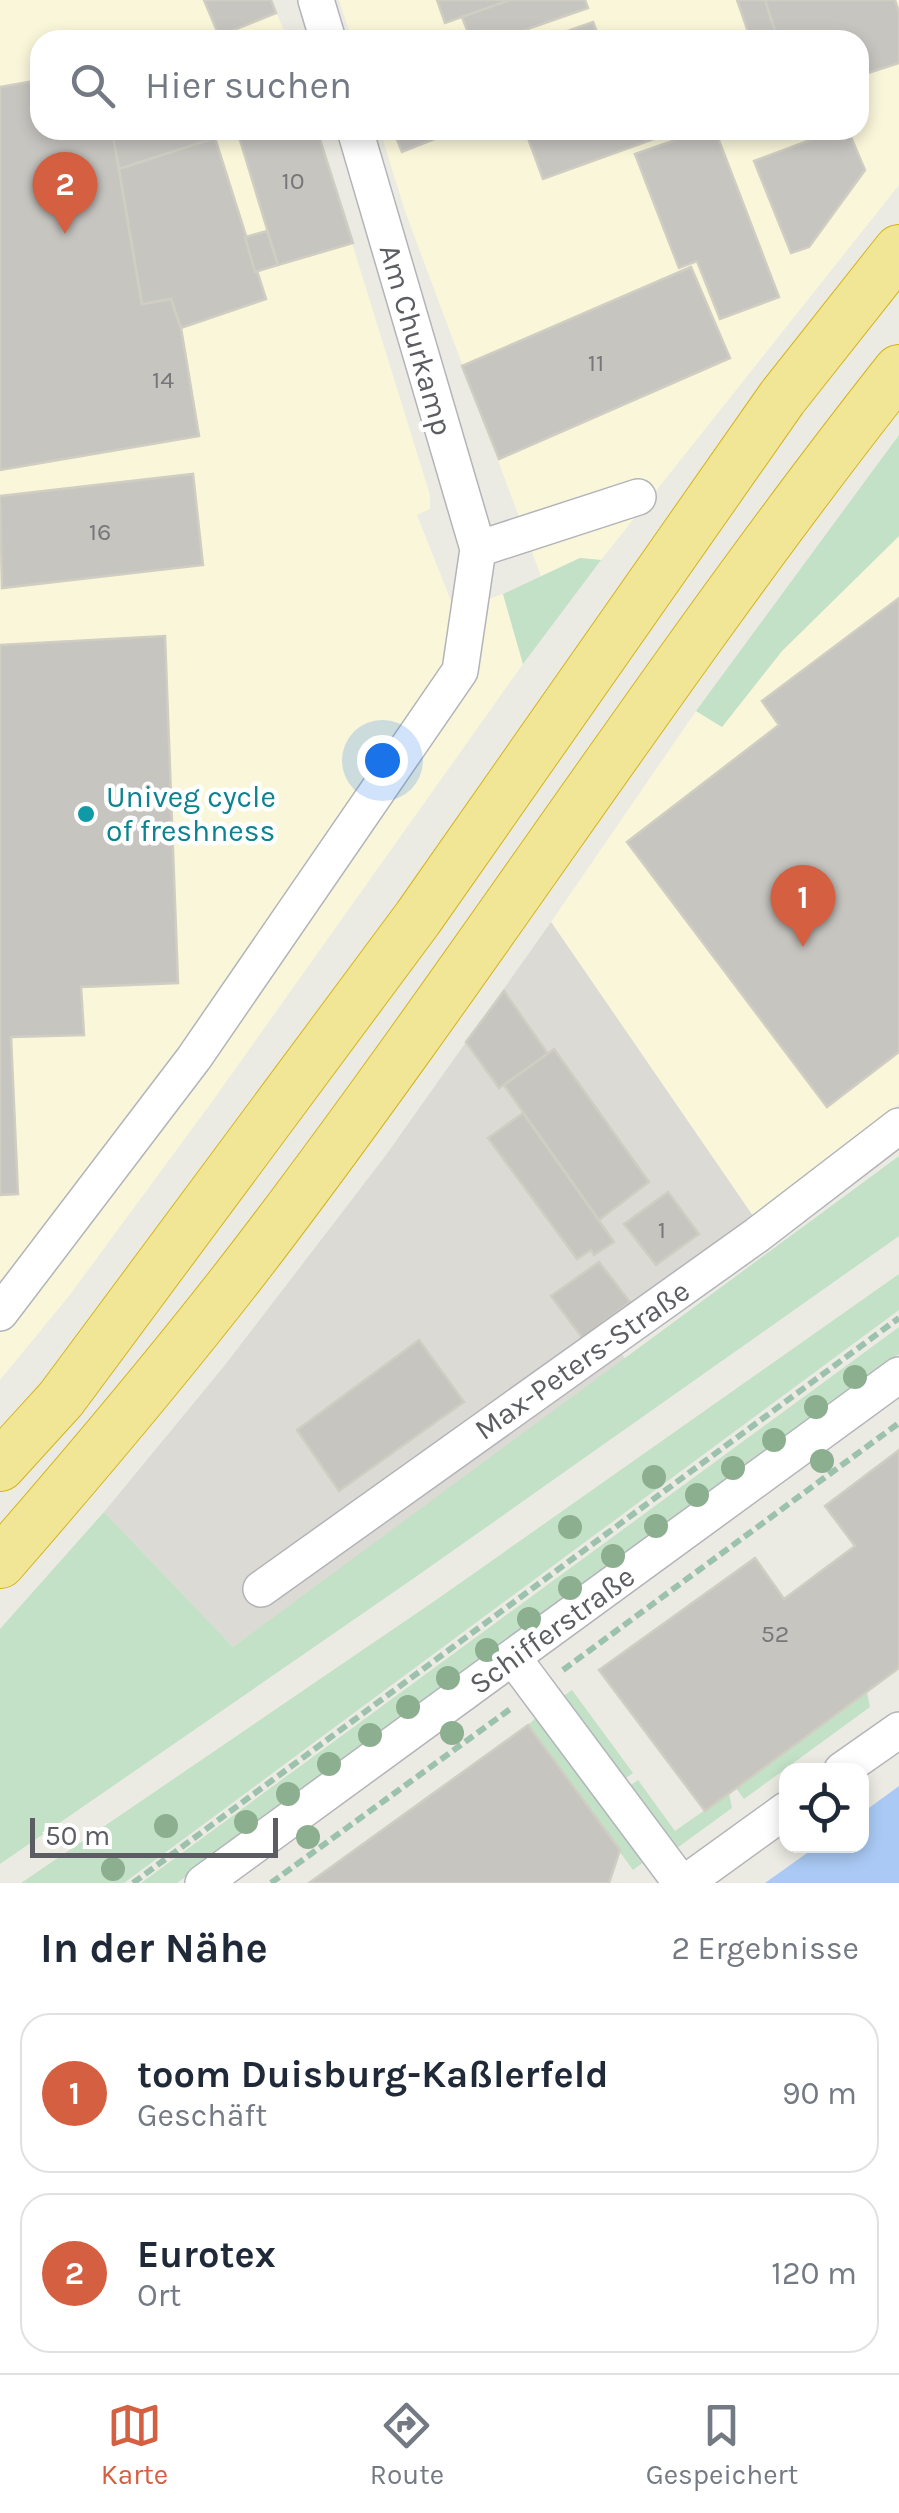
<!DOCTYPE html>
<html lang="de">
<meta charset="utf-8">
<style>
body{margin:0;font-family:Karla,sans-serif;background:#f2f2f3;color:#1f2937}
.controls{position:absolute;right:30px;bottom:30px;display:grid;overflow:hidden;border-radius:20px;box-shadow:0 5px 15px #0003}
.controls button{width:90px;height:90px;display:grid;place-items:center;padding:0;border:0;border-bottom:2px solid #e0e1e3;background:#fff;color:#1f2937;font:50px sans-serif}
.scale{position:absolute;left:30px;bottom:25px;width:248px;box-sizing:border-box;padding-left:10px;border:5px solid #5b5d62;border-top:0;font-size:28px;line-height:35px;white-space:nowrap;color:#5b5d62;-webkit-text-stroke:8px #fff;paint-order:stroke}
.you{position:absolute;left:382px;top:760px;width:35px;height:35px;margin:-25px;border:8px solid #fff;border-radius:50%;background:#1a73e8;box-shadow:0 0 0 15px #1a73e833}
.badge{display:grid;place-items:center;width:65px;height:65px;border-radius:50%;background:#d46041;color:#fff;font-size:32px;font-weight:700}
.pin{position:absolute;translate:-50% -82px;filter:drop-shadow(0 2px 5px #0008)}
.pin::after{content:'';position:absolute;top:52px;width:35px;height:30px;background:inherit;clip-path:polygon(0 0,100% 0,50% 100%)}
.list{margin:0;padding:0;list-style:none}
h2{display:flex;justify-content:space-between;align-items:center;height:130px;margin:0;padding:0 40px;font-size:42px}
h2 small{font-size:32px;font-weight:400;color:#747a83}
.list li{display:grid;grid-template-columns:65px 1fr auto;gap:30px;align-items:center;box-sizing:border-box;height:160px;margin:0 20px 20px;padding:0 20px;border:2px solid #e0e1e3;border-radius:30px}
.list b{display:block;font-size:38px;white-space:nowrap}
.list p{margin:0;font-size:32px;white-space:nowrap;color:#747a83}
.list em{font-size:32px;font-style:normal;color:#747a83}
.icon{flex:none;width:55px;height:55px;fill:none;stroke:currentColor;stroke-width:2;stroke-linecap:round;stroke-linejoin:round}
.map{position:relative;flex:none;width:899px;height:1883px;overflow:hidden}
.search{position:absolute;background:#fff;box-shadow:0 5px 15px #0003;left:30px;right:30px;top:30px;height:110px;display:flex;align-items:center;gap:25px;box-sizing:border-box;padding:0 35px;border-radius:30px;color:#747a83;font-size:38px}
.sheet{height:490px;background:#fff}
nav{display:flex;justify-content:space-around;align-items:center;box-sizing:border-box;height:140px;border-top:2px solid #e0e1e3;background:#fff;font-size:28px;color:#747a83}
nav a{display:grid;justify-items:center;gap:5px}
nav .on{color:#d46041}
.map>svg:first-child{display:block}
.commercial{fill:#f9f6da}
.industrial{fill:#dbdad5}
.green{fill:#c2e1c6}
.water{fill:#aacaf5}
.building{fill:#c7c5c0;stroke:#d0cdc2;stroke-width:2.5}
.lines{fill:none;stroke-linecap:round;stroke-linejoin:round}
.minor-casing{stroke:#b3b4b9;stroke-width:38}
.highway-casing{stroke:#d4b41a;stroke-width:52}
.path{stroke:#9cc1ac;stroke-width:6;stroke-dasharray:10 5;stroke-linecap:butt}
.minor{stroke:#fff;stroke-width:35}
.highway{stroke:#f0e696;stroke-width:50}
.tree{fill:#8caf8f}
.culture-dot{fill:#0f9aa8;stroke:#fff;stroke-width:4}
.labels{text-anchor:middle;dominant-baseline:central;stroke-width:9;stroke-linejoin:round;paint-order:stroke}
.number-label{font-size:25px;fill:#76777a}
.street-label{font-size:30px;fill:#5b5d62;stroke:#fff}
.culture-label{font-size:30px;fill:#0d838f;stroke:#fff;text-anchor:start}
</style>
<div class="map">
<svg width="899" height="1883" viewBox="0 0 899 1883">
<rect width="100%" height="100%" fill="#ecebe3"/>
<g class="commercial">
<polygon points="0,0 271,0 288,40 40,40 40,130 317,130 430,495 430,509 417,515 455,611 503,594 523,664 214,1099 69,1296 0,1380"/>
<polygon points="339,0 899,0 899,185 601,560 580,558 541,576 405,211 380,130 859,130 859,40 352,40"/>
<polygon points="899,536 899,1104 753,1216 551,922 696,711 722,727 782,651"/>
</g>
<polygon class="industrial" points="551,922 753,1216 601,1324 626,1360 233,1647 104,1512 225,1365 386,1155"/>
<g class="green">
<polygon points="899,435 899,536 782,651 722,727 696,711"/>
<polygon points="580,558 601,560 523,664 503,594"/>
<polygon points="899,1156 899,1236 417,1576 0,1864 0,1629 104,1512 233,1647"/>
<polygon points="899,1274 899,1310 124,1883 21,1883 436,1600"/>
<polygon points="899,1327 899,1354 177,1883 141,1883"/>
<polygon points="572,1690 633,1773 616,1785 556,1702"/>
<polygon points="867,1692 870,1707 744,1799 736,1788"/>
<polygon points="546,1709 652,1856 633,1870 528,1725"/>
<polygon points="638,1780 675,1831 729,1793 732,1808 666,1856 621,1792"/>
</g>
<polygon class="water" points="899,1786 899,1883 765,1883 817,1846 862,1846 862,1813"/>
<g class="building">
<polygon points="204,0 271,0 276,13 219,36"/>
<polygon points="437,0 510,0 445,23"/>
<polygon points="510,0 585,0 588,8 496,40 471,40 462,17"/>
<polygon points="737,0 765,0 778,40 751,40"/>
<polygon points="765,0 895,0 899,12 899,63 859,76 859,40 778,40"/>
<polygon points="593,22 600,40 542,40"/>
<polygon points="40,80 40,130 112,130 142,304 171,299 181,328 199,436 0,470 0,87"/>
<polygon points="112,130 212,130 215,138 119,169"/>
<polygon points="237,130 317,130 353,243 278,265"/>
<polygon points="393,130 457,130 402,152"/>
<polygon points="525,130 660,130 662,136 543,179"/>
<polygon points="704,130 715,130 779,297 720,319 697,261 679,268 635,154"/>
<polygon points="837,130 848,130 865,170 809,247 791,253 754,161"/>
<polygon points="215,138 266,299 181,328 171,299 142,304 119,169"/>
<polygon points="267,231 278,265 255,272 245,237"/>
<polygon points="691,267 730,358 499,459 462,366"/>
<polygon points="193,474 203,565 2,588 0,496"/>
<polygon points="899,598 899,1052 827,1107 627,842 779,725 762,701"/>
<polygon points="165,636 178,983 81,987 84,1035 11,1037 18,1194 0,1195 0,645"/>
<polygon points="504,991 548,1054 499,1088 466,1042"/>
<polygon points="554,1049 649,1182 599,1220 504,1085"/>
<polygon points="523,1113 614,1242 594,1255 591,1250 577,1259 488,1138"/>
<polygon points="668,1192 699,1234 656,1265 624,1224"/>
<polygon points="599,1262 630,1302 601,1324 608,1335 590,1348 551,1296"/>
<polygon points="419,1340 464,1402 339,1491 297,1430"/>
<polygon points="899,1450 899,1668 705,1811 599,1670 755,1558 784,1599 855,1546 825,1506"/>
<polygon points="528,1725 620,1850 609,1883 309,1883"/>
</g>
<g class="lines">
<defs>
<g id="minor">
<polyline points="316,0 328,40"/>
<polyline points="478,549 638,497"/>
<polyline points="0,1313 194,1058 460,671 478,549 355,130"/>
<polyline points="261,1589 757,1235 899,1126"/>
<polyline points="514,1659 681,1883"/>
<polyline points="842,1770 899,1730"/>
<polyline points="203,1883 899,1375"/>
<polyline points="685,1883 786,1810"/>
</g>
<g id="highway">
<polyline points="0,1466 61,1399 418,918 782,398 899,250"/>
<path d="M 0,1563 C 94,1455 187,1345 273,1231 C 487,948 679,648 899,370"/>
</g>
</defs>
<use href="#minor" class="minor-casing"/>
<use href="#highway" class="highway-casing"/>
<g class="path">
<polyline points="563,1670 899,1423"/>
<polyline points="133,1883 899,1318"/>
<polyline points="271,1883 513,1707"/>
</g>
<use href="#minor" class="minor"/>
<use href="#highway" class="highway"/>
</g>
<g class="tree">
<circle cx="855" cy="1377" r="12"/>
<circle cx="816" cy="1407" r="12"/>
<circle cx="774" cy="1440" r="12"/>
<circle cx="822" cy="1461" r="12"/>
<circle cx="733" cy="1468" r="12"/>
<circle cx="654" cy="1477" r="12"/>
<circle cx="697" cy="1495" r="12"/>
<circle cx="656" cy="1526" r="12"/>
<circle cx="570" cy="1527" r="12"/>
<circle cx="613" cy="1556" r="12"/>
<circle cx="570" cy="1588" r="12"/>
<circle cx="529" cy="1619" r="12"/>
<circle cx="487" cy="1650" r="12"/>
<circle cx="448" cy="1678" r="12"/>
<circle cx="408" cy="1707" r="12"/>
<circle cx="452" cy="1733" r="12"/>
<circle cx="370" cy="1735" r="12"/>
<circle cx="329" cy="1764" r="12"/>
<circle cx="288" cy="1794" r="12"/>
<circle cx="246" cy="1822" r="12"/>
<circle cx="166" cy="1826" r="12"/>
<circle cx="308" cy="1837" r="12"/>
<circle cx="113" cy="1869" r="12"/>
</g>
<circle class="culture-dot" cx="86" cy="814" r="10"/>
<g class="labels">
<g class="number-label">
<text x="293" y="180">10</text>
<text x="596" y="362">11</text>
<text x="163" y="379">14</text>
<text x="100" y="531">16</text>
<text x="662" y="1229">1</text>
<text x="775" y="1633">52</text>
</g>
<g class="street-label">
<text transform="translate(416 340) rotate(74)">Am Churkamp</text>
<text transform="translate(582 1360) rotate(-35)">Max-Peters-Straße</text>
<text transform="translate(552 1630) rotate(-36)">Schifferstraße</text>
</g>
<g class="culture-label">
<text x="106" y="797">Univeg cycle<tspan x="106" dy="34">of freshness</tspan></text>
</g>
</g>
</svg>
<div class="controls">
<button><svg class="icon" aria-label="locate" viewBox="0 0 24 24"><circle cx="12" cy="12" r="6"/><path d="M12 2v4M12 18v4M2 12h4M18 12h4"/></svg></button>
</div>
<div class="scale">50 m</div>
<div class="you"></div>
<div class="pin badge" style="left:803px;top:947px">1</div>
<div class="pin badge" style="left:65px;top:234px">2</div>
<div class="search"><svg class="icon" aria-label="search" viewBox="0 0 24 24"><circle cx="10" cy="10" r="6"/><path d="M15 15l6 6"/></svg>Hier suchen</div>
</div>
<section class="sheet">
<h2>In der Nähe<small>2 Ergebnisse</small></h2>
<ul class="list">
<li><span class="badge">1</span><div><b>toom Duisburg-Kaßlerfeld</b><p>Geschäft</p></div><em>90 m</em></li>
<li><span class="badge">2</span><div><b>Eurotex</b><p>Ort</p></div><em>120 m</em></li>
</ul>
</section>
<nav>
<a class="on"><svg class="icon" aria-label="map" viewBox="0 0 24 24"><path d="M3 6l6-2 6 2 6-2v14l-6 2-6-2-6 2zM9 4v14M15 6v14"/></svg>Karte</a>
<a><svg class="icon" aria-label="directions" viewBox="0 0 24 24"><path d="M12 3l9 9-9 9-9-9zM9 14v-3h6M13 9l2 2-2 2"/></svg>Route</a>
<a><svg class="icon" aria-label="saved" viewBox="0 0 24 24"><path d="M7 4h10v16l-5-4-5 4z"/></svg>Gespeichert</a>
</nav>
